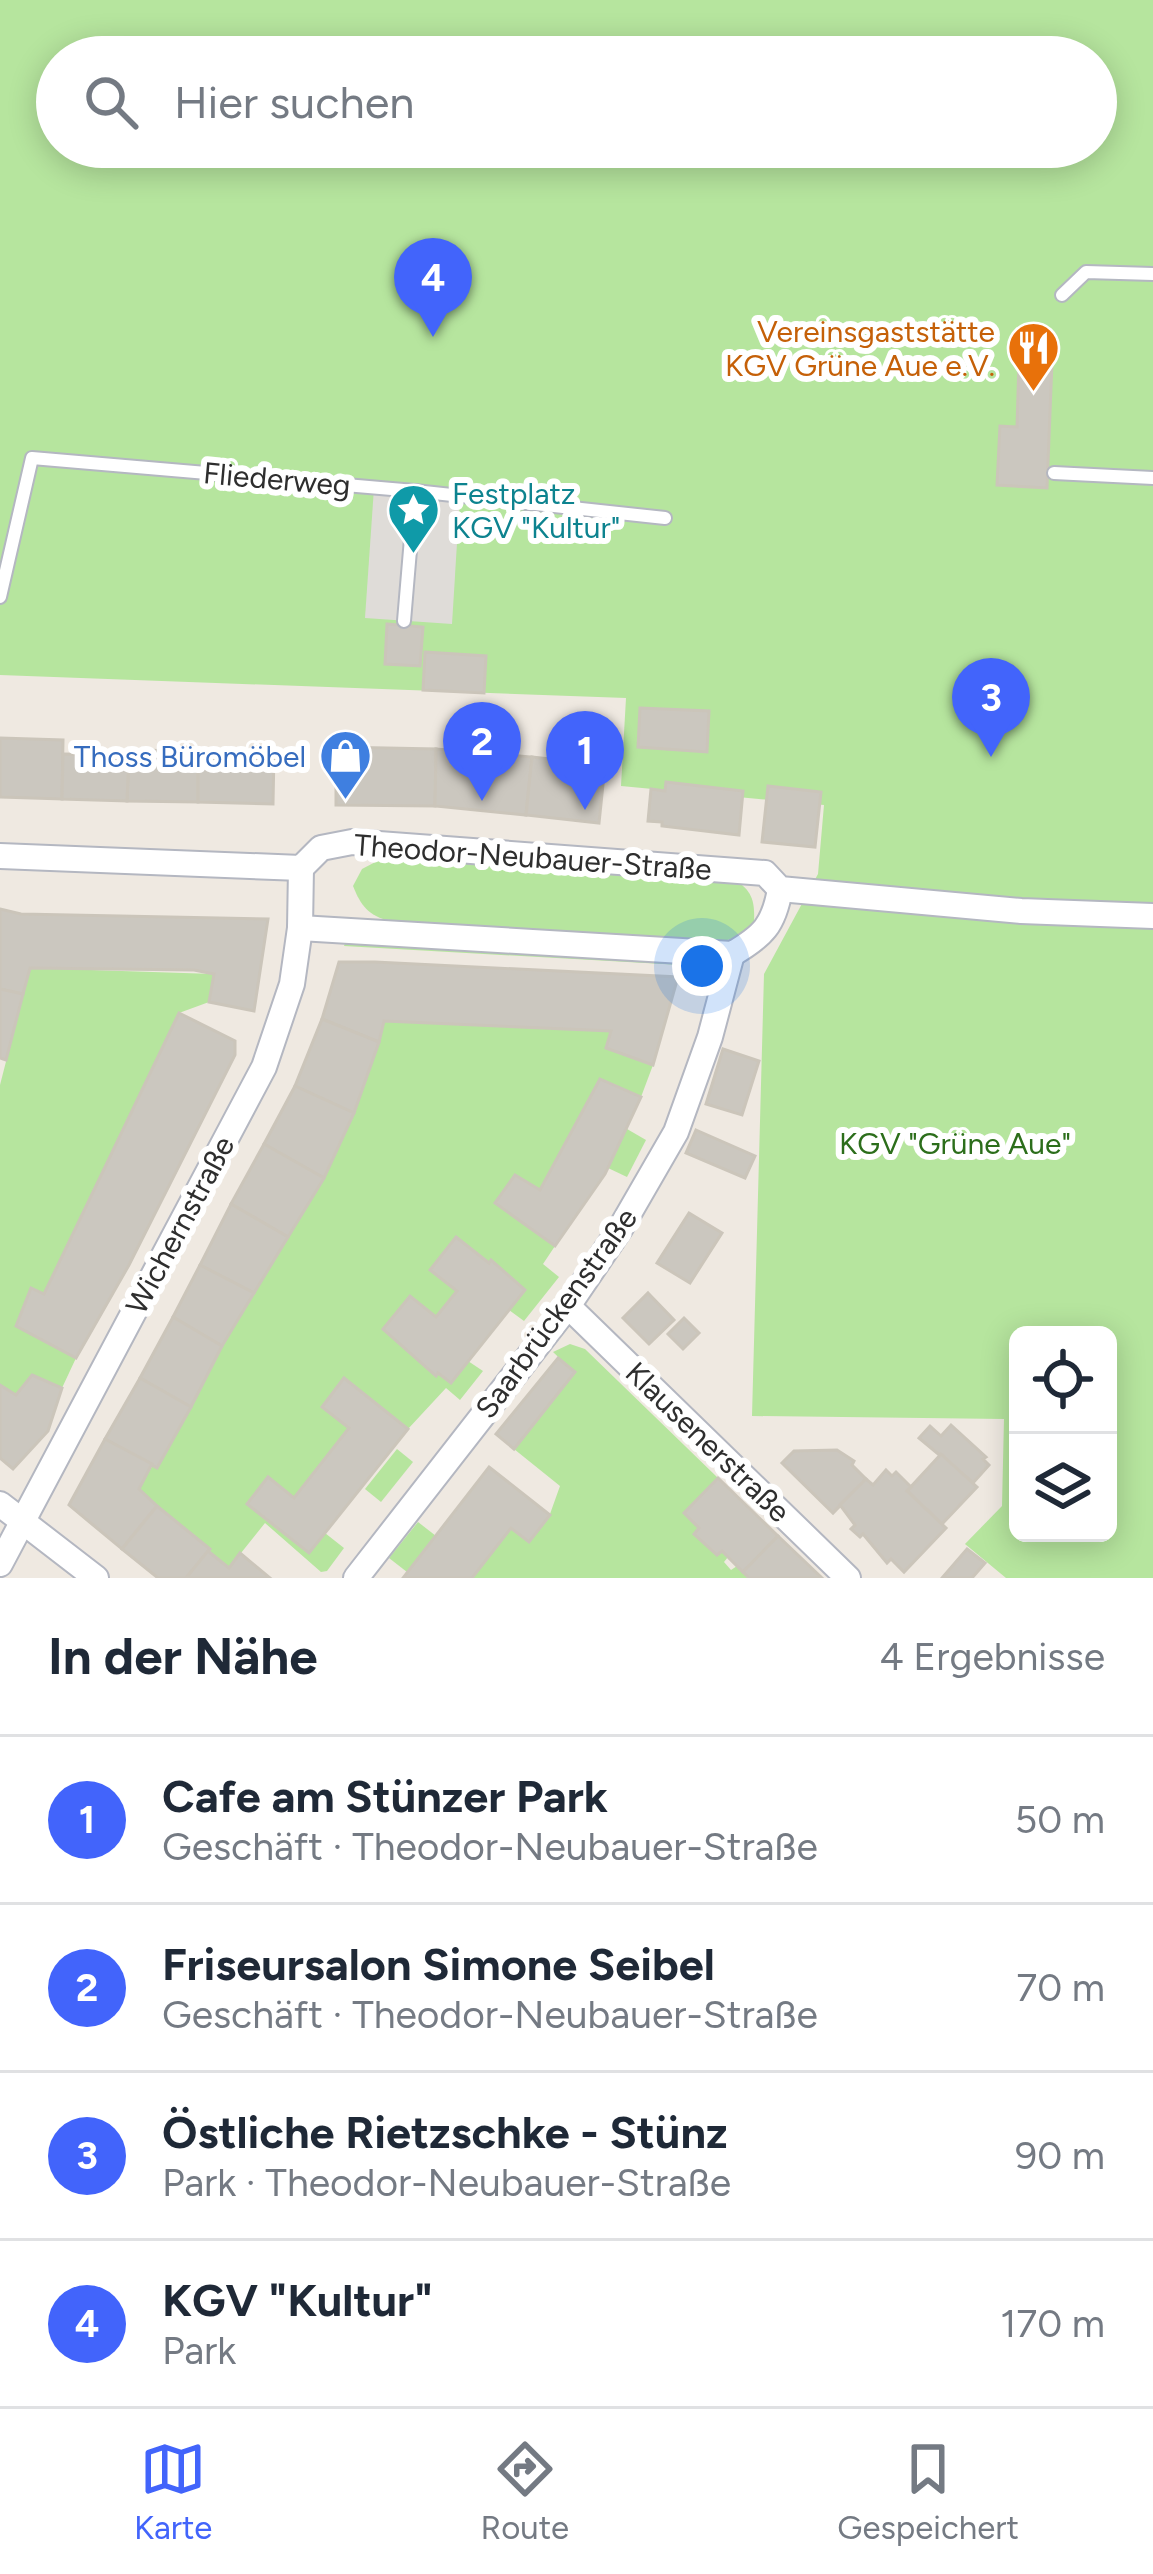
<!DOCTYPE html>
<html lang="de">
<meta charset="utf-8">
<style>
body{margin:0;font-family:Figtree,sans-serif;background:#f6f6f7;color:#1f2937}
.controls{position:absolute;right:36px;bottom:36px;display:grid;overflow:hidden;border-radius:18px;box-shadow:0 6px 30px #0003}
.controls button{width:108px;height:108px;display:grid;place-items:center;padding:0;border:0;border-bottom:3px solid #e0e1e3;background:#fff;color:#1f2937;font:60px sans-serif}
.you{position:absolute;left:702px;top:966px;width:42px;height:42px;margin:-30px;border:9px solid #fff;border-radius:50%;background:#1a73e8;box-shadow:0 0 0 18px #1a73e833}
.badge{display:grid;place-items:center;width:78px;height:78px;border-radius:50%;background:#4264fb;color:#fff;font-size:39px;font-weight:700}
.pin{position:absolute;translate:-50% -99px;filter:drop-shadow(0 3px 6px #0008)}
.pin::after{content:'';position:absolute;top:63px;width:42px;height:36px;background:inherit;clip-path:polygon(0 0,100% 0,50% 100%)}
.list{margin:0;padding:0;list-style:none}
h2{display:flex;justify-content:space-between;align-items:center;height:156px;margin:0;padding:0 48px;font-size:51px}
h2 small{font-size:39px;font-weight:400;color:#747a83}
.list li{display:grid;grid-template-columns:78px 1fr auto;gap:36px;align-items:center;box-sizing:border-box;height:168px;padding:0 48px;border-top:3px solid #e0e1e3}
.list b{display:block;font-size:45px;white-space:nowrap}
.list p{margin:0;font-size:39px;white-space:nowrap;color:#747a83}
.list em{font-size:39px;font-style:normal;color:#747a83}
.icon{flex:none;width:66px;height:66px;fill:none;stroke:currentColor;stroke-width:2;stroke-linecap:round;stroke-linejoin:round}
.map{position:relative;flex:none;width:1153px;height:1578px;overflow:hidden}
.search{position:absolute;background:#fff;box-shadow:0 6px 30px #0003;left:36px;right:36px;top:36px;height:132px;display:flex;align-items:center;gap:30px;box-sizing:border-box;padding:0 42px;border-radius:66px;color:#747a83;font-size:45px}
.sheet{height:828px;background:#fff}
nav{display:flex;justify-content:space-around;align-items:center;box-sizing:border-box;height:168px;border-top:3px solid #e0e1e3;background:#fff;font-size:33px;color:#747a83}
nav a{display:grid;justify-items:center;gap:6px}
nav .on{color:#4264fb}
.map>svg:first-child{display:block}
.green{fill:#b6e59e;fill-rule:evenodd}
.plaza{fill:#dfdcd8}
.building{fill:#cbc7bf;stroke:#cbc5ba;stroke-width:3}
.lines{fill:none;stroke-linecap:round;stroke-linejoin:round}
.service-casing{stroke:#b4b7c1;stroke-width:16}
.minor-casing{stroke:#b4b7c1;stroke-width:28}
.service{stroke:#fff;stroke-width:12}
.minor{stroke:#fff;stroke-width:24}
.labels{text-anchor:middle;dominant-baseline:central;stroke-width:12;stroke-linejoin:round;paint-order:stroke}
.food-label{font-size:30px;fill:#c56008;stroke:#fff;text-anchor:end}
.street-label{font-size:30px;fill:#2e2e2e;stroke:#fff}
.culture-label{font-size:30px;fill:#0d838f;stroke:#fff;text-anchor:start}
.shop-label{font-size:30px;fill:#366cbe;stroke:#fff;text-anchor:end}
.park-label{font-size:30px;fill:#2c6e1b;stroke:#fff}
</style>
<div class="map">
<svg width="1153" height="1578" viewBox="0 0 1153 1578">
<rect width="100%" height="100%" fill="#efe9e1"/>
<g class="green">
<path d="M 0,0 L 1153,0 L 1153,1578 L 1006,1578 L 965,1544 L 1002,1506 L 1004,1419 L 752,1416 L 764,974 L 818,874 L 824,805 L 621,786 L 626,698 L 0,675 ZM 57,57 L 1096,57 L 1096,147 L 57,147 ZM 1018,1335 L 1108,1335 L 1108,1533 L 1018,1533 Z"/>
<path d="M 385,857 L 731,878 C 752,889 755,900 754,923 L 739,936 L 719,943 L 389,921 C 368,915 361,906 353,886 L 362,869 Z"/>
<polygon points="346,941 696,961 698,966 344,946"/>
<polygon points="30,968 214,974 209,1002 179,1013 44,1294 31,1288 17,1325 76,1358 62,1388 33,1376 16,1395 0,1385 0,1085"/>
<polygon points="384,1021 611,1031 606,1048 653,1065 641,1097 600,1079 540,1190 516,1175 496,1202 555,1246 543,1264 559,1277 524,1321 509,1310 524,1290 456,1237 430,1269 457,1291 436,1317 409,1296 383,1329 451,1383 468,1361 483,1371 460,1400 446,1388 408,1429 344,1379 349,1428 294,1498 268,1477 247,1503 309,1553 325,1533 344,1548 327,1571 321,1572 265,1523 229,1568 139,1489 222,1346 379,1042"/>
<polygon points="627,1129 646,1140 627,1177 608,1168"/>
<polygon points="570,1344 585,1349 718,1478 684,1513 699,1528 695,1534 717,1555 722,1551 728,1557 724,1562 731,1570 737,1566 749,1578 472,1578 511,1528 529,1541 550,1514 560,1486 514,1449 575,1373 553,1352"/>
<polygon points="397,1449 413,1462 381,1502 365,1489"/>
<polygon points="418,1522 436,1536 407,1572 389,1558"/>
</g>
<polygon class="plaza" points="374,488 460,495 452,624 365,618"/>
<g class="building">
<polygon points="1019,361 1052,362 1047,488 997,485 1000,426 1017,427"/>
<polygon points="387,624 423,627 420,666 385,664"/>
<polygon points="425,652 486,656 484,693 423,690"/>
<polygon points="640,708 709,711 707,752 638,747"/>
<polygon points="0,738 63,740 62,799 0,797"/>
<polygon points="336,747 436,749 435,806 336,805"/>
<polygon points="436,749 532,757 526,815 435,806"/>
<polygon points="129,750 198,751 198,802 127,801"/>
<polygon points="198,751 274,752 273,804 198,802"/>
<polygon points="63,754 129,755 127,801 62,799"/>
<polygon points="532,757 605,765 599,823 526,815"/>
<polygon points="666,782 743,791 739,835 662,826 662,822 648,821 651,789 665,791"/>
<polygon points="768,786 821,792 815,847 762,842"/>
<polygon points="0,909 21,914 268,919 254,1011 209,1002 214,974 194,970 30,968 23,994 0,989"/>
<polygon points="339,962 375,962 678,977 653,1065 606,1048 611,1031 384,1021 379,1042 322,1019"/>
<polygon points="0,989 23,994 6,1060 0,1058"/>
<polygon points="179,1013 235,1041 235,1055 129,1265 76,1358 16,1326 31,1288 44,1294"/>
<polygon points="322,1019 379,1042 354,1113 295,1086"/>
<polygon points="723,1049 759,1061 742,1115 706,1104"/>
<polygon points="600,1079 641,1097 605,1174 555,1246 495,1203 515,1175 540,1190"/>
<polygon points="295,1086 354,1113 324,1178 264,1144"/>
<polygon points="696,1130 755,1156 745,1178 686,1153"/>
<polygon points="264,1144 324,1178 288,1237 231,1204"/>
<polygon points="231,1204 288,1237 254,1293 200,1265"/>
<polygon points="689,1213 722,1233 690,1283 657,1263"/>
<polygon points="456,1237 489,1263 491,1260 525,1290 451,1383 438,1373 436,1376 383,1329 410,1296 436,1317 457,1291 430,1270"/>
<polygon points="200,1265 254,1293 222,1346 173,1317"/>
<polygon points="648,1293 674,1320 649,1344 623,1318"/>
<polygon points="173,1317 222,1346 191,1407 140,1378"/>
<polygon points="684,1318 699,1333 683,1349 668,1334"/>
<polygon points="558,1358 575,1372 514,1449 496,1434"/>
<polygon points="32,1375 62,1388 48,1431 13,1469 0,1458 0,1385 16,1395"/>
<polygon points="140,1378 191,1407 157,1468 105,1439"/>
<polygon points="344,1378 408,1429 309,1553 247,1504 268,1477 294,1498 349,1428 322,1407"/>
<polygon points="951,1425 986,1457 983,1459 989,1465 973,1483 919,1438 930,1426 941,1436"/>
<polygon points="105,1439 152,1464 139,1489 157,1506 122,1549 69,1505"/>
<polygon points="837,1450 854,1461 852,1465 866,1479 833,1513 782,1463 794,1451"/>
<polygon points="941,1454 977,1487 942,1524 907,1491"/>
<polygon points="489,1467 550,1515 529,1542 511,1528 472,1578 403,1578"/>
<polygon points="886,1470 892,1476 896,1472 911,1487 907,1491 946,1528 904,1572 891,1559 887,1563 863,1534 860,1537 851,1529 855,1525 840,1505 866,1479 873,1485"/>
<polygon points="718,1478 778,1536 743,1572 722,1551 717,1555 694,1534 699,1528 684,1513"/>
<polygon points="157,1506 210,1549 186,1578 158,1578 122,1549"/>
<polygon points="778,1536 822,1578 749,1578 743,1572"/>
<polygon points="967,1549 985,1563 972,1578 942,1578"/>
<polygon points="208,1551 229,1568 240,1553 270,1578 186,1578"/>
</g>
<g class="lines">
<defs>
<g id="service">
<polyline points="1062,295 1086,272 1153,274"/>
<polyline points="1054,473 1153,478"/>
<polyline points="0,597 32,458 415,491 665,518"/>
<polyline points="404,621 415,491"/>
</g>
<g id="minor">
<polyline points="0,856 301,868 321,848 352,842 765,873 780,889 1021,911 1153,916"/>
<path d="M 300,928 L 732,954 C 763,936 774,925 780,889"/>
<polyline points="568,1306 848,1578"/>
<polyline points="0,1504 96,1578"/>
<polyline points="0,1564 264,1067 292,984 300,928 301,868"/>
<polyline points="356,1578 568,1306 620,1229 676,1132 710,1037 732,954"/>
</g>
</defs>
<use href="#service" class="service-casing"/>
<use href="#minor" class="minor-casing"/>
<use href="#service" class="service"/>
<use href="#minor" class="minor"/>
</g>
<defs>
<symbol id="restaurant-pin" viewBox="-11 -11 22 30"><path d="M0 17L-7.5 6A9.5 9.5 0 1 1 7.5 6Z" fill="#e8710a" stroke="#fff"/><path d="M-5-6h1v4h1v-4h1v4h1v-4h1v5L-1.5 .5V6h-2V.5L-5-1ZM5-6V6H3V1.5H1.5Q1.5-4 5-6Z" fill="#fff"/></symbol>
<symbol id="sight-pin" viewBox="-11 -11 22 30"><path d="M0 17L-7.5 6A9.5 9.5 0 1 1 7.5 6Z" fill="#0f9aa8" stroke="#fff"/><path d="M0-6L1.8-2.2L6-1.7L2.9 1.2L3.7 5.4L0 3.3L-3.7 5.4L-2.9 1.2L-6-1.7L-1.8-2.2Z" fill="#fff"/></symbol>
<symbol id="shop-pin" viewBox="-11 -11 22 30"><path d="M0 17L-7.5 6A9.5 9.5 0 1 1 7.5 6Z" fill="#3f7fe0" stroke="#fff"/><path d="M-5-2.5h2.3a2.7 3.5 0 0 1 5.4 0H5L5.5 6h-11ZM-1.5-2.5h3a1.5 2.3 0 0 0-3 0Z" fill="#fff"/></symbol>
</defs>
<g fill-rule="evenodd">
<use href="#restaurant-pin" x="1004" y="318" width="59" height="81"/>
<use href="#sight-pin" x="384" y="480" width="59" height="81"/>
<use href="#shop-pin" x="316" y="726" width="59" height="81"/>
</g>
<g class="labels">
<g class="food-label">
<text x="995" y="331">Vereinsgaststätte<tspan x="995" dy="34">KGV Grüne Aue e.V.</tspan></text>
</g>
<g class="street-label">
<text transform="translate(277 479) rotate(5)">Fliederweg</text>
<text transform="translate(533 857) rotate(4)">Theodor-Neubauer-Straße</text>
<text transform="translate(180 1225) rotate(-62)">Wichernstraße</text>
<text transform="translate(556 1313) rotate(-54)">Saarbrückenstraße</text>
<text transform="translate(708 1442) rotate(44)">Klausenerstraße</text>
</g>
<g class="culture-label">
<text x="452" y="493">Festplatz<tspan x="452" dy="34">KGV "Kultur"</tspan></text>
</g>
<g class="shop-label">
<text x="306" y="756">Thoss Büromöbel</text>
</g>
<g class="park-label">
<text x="955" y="1143">KGV "Grüne Aue"</text>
</g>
</g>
</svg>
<div class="controls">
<button><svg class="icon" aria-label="locate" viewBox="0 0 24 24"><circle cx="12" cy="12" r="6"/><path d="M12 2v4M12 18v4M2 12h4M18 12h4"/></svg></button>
<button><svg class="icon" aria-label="layers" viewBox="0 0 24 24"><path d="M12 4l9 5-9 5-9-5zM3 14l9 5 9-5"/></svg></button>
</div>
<div class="you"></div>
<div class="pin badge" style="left:585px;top:810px">1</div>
<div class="pin badge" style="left:482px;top:801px">2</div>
<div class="pin badge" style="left:991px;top:757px">3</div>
<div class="pin badge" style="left:433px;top:337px">4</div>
<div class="search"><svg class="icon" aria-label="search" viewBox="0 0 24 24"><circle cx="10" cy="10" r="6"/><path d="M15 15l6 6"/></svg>Hier suchen</div>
</div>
<section class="sheet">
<h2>In der Nähe<small>4 Ergebnisse</small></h2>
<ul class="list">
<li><span class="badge">1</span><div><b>Cafe am Stünzer Park</b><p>Geschäft · Theodor-Neubauer-Straße</p></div><em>50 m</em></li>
<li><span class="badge">2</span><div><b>Friseursalon Simone Seibel</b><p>Geschäft · Theodor-Neubauer-Straße</p></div><em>70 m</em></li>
<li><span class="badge">3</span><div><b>Östliche Rietzschke - Stünz</b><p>Park · Theodor-Neubauer-Straße</p></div><em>90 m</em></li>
<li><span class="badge">4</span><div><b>KGV &quot;Kultur&quot;</b><p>Park</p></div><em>170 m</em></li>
</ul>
</section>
<nav>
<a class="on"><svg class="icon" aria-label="map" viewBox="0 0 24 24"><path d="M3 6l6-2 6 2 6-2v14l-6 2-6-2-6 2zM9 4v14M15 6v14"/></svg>Karte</a>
<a><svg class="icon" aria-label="directions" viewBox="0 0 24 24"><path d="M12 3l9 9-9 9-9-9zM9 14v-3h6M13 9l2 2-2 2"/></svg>Route</a>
<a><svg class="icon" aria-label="saved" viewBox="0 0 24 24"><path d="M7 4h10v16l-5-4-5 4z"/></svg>Gespeichert</a>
</nav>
